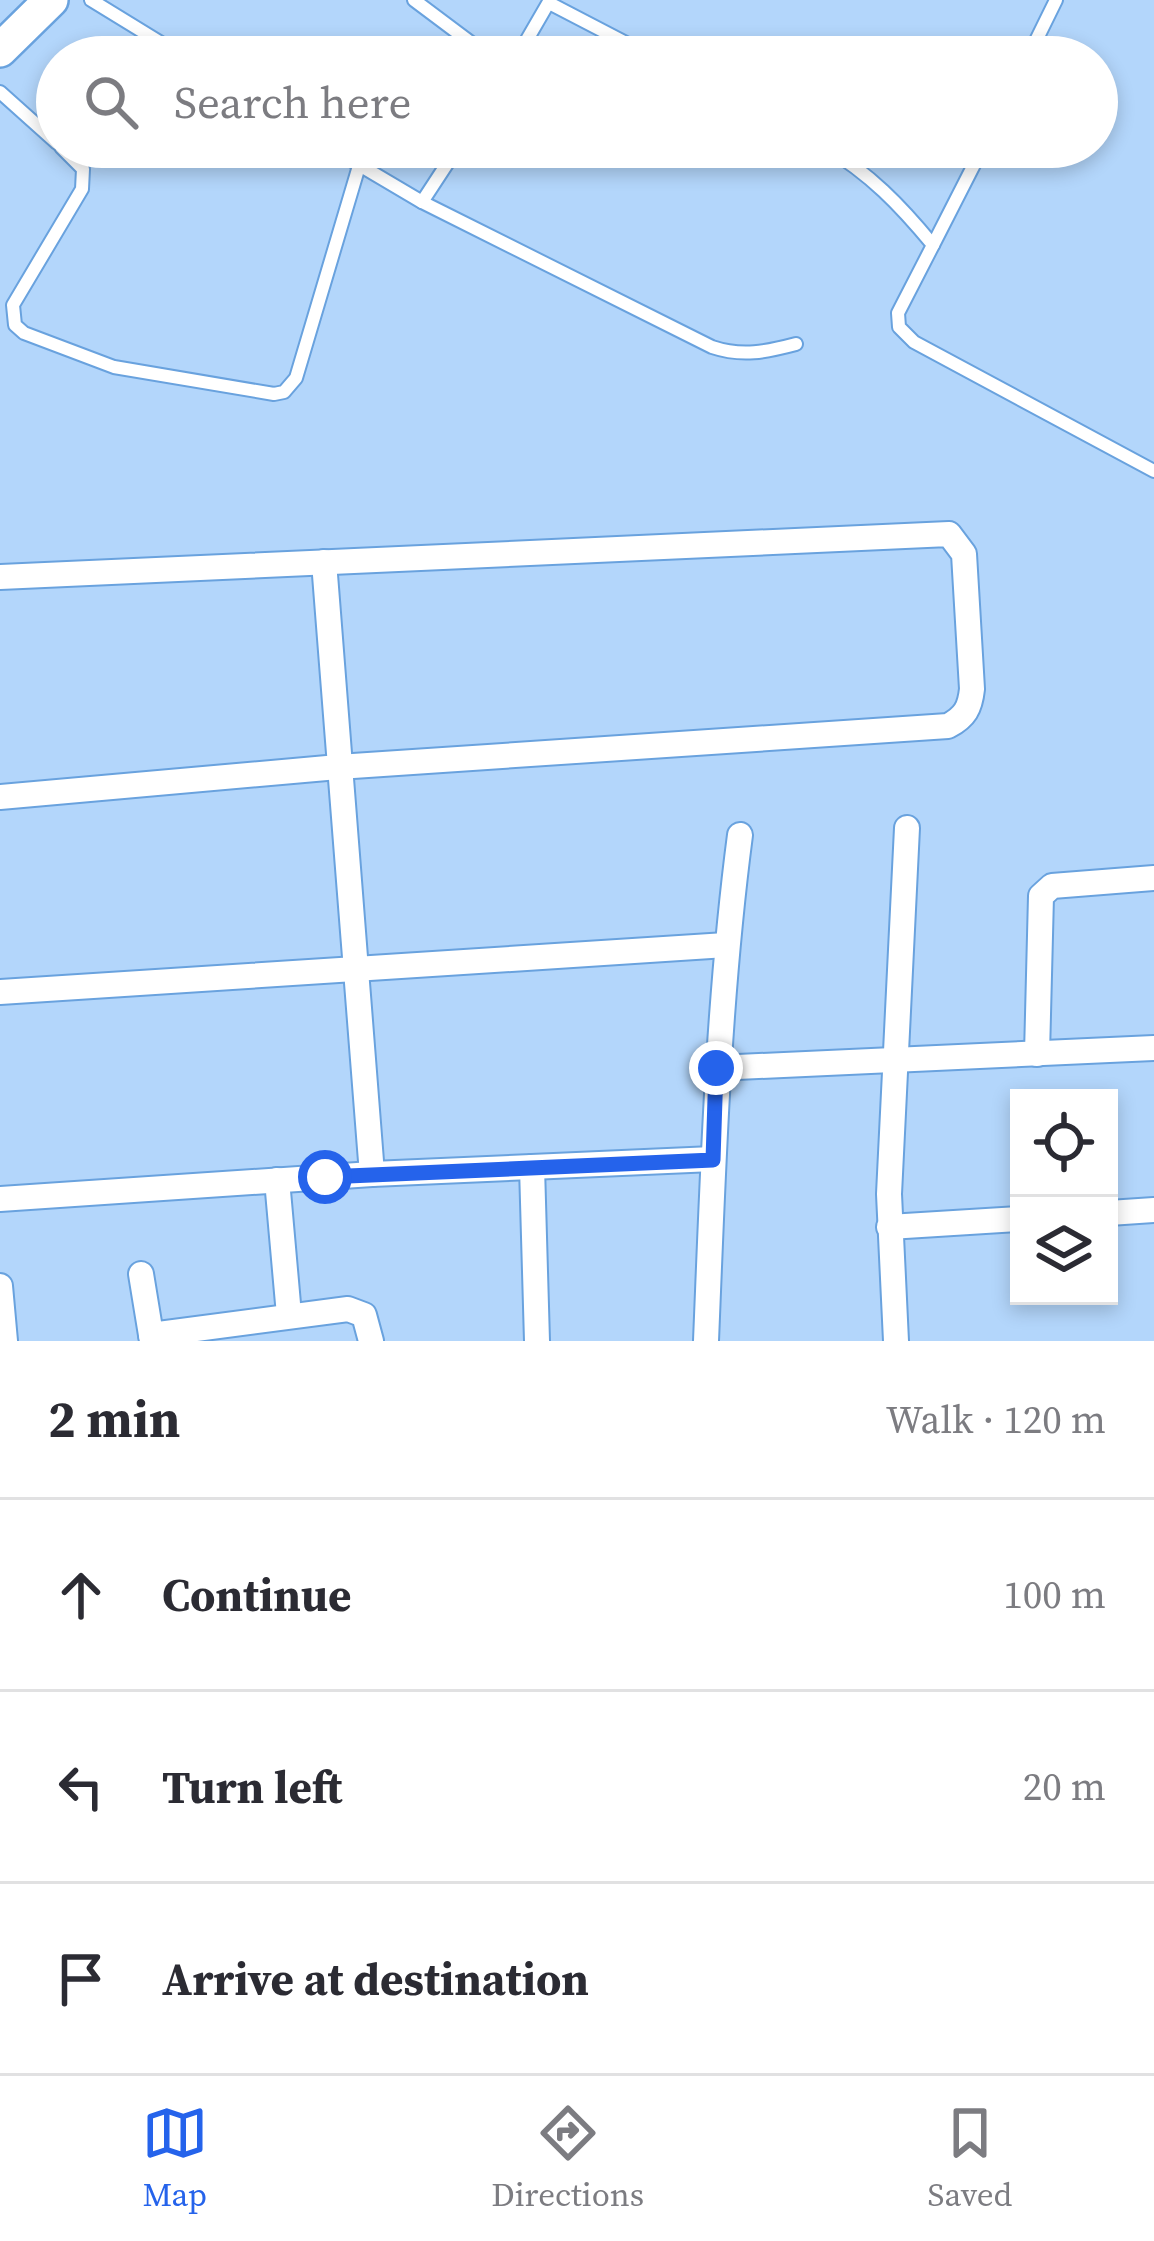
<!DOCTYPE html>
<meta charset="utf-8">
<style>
body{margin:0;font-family:"Source Serif 4",serif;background:#f7f7f7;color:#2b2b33}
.controls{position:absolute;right:36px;bottom:36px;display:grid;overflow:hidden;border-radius:0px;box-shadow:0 6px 18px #0003}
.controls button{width:108px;height:108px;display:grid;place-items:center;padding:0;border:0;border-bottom:3px solid #e1e1e2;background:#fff;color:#2b2b33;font:60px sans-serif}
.stop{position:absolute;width:36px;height:36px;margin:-27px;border:9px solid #2563eb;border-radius:50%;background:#fff}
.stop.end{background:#2563eb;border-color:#fff;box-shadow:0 3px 12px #0008}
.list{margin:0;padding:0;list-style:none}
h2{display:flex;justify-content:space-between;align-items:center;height:156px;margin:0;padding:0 48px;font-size:51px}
h2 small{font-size:39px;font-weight:400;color:#7c7c81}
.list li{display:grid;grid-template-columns:78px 1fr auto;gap:36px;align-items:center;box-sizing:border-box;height:192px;padding:0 48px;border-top:3px solid #e1e1e2}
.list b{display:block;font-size:45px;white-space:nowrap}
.list em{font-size:39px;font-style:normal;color:#7c7c81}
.icon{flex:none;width:66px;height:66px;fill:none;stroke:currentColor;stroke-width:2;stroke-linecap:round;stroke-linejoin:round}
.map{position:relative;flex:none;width:1154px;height:1341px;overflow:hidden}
.search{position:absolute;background:#fff;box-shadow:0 6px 18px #0003;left:36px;right:36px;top:36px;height:132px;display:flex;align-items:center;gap:30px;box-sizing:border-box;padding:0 42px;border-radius:66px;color:#7c7c81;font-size:45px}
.sheet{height:732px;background:#fff}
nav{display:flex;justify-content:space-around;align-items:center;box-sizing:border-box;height:168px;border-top:3px solid #e1e1e2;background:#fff;font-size:33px;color:#7c7c81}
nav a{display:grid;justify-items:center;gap:6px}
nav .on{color:#2563eb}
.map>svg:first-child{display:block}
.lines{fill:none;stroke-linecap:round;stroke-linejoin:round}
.lane-casing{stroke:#69a2de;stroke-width:16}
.street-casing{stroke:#69a2de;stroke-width:28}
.secondary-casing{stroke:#69a2de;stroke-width:38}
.lane{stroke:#fff;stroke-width:12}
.street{stroke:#fff;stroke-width:24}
.secondary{stroke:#fff;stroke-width:33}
.route{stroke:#2563eb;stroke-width:15}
</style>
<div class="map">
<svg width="1154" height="1341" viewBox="0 0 1154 1341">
<rect width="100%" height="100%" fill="#b3d6fb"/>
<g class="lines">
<defs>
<g id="lane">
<polyline points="91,0 184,57"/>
<polyline points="414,0 490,57"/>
<polyline points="549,3 653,57"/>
<polyline points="517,57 550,0"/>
<polyline points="1028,57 1056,0"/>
<polyline points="0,92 57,143"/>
<polyline points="61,147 83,169 82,189 13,305 15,325 24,333 114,367 274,394 284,392 296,378 359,166"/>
<polyline points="329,147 422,202 458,147"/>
<path d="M 825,147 C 870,174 900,205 933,245 L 898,313 L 899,327 L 914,342 L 1154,471"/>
<path d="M 422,202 L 712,347 C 742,357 766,352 796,344"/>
<polyline points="933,245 983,147"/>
</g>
<g id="street">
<polyline points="324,562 372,1174"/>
<path d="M 0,577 L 949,534 L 964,554 L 972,689 C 970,708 965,717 948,726 L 338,767 L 0,797"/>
<polyline points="0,992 726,945"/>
<polyline points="1037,1054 1041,896 1052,886 1154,878"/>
<polyline points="716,1068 1154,1048"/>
<polyline points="532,1167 537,1341"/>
<polyline points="277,1180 289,1315"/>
<polyline points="0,1199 372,1174 713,1159"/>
<polyline points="1109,1213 1154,1210"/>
<polyline points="889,1227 1019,1219"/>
<polyline points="141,1274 152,1341"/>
<polyline points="0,1286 5,1341"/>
<polyline points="151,1335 348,1309 364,1315 371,1341"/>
<path d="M 706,1341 C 713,1171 718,1003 740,835"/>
<polyline points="896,1341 889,1194 907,828"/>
</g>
<polyline id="secondary" points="0,50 51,0"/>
</defs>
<use href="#lane" class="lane-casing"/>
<use href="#street" class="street-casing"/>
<use href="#secondary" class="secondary-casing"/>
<use href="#lane" class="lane"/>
<use href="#street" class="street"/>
<use href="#secondary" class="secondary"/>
</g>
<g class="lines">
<polyline class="route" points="325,1177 713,1160 716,1068"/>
</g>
</svg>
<div class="controls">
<button><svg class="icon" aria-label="locate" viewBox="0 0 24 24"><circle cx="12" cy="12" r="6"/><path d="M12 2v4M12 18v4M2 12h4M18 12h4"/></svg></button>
<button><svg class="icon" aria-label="layers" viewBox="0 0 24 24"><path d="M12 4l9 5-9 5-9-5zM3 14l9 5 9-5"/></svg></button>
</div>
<div class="stop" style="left:325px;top:1177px"></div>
<div class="stop end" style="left:716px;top:1068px"></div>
<div class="search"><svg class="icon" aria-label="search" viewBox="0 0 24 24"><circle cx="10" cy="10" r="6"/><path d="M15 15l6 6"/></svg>Search here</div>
</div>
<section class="sheet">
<h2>2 min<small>Walk · 120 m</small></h2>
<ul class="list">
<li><svg class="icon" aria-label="ahead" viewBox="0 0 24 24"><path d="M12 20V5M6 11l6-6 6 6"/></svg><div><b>Continue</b></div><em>100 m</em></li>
<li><svg class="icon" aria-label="left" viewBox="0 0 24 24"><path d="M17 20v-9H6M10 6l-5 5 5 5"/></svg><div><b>Turn left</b></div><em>20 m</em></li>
<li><svg class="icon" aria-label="arrive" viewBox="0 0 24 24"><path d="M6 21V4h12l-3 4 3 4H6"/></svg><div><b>Arrive at destination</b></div></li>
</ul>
</section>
<nav>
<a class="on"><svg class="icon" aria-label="map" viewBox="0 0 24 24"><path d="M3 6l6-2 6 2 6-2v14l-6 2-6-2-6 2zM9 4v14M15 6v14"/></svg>Map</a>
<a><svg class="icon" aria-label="directions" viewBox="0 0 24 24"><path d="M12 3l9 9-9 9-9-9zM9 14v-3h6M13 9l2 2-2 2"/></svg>Directions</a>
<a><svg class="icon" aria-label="saved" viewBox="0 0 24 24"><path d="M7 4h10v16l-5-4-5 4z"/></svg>Saved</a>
</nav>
